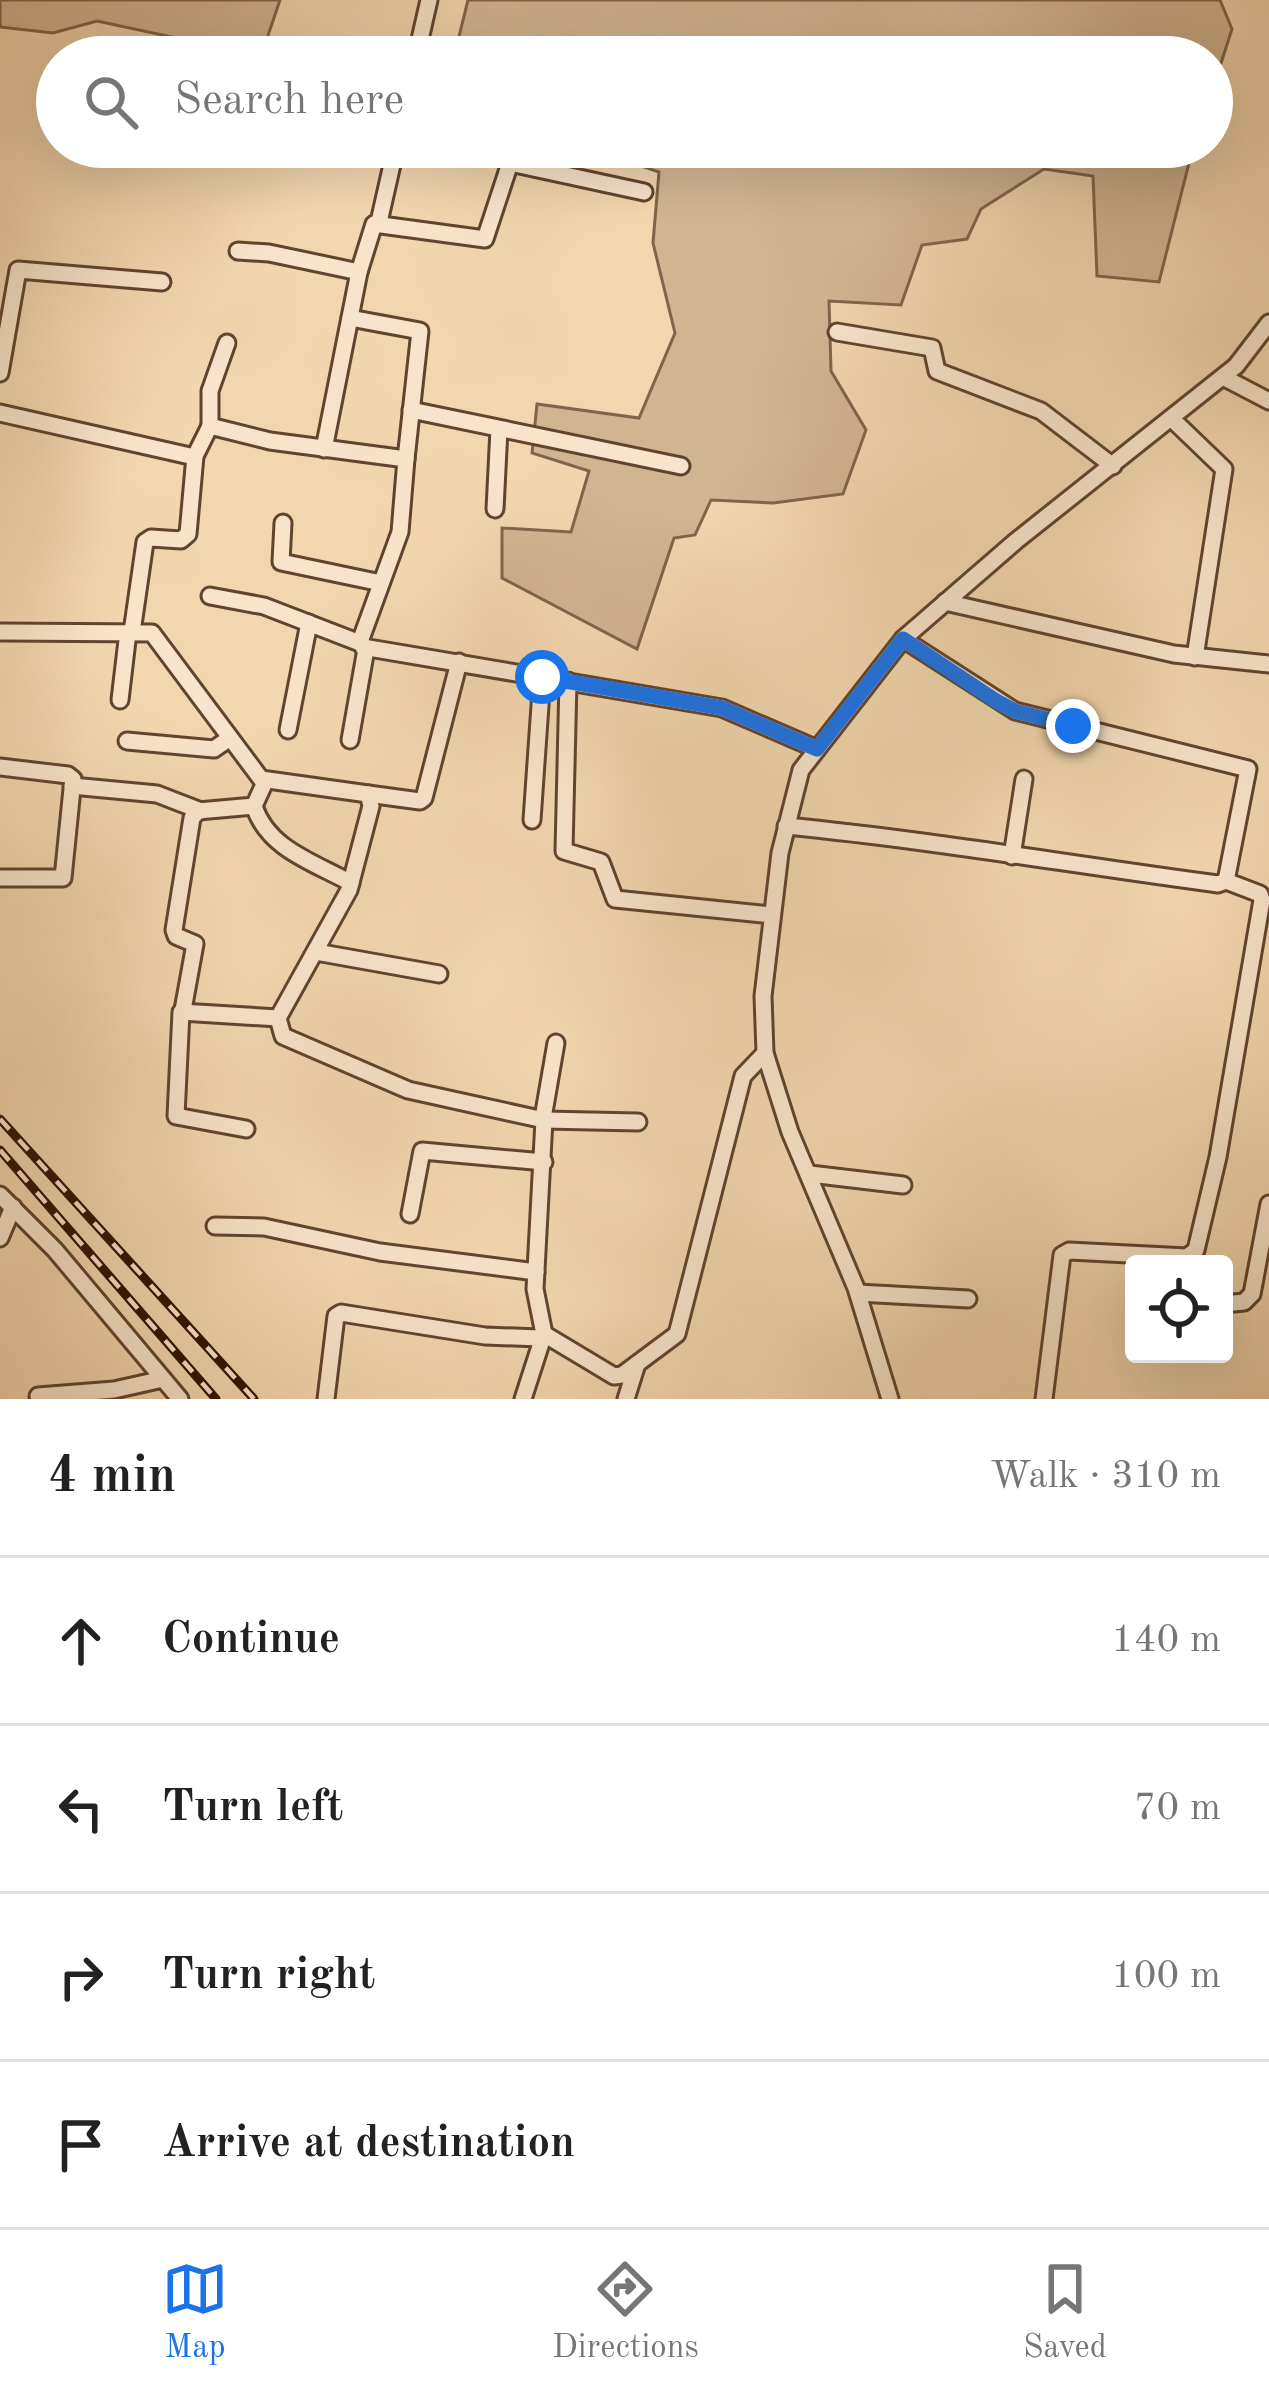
<!DOCTYPE html>
<meta charset="utf-8">
<style>
body{margin:0;font-family:"Old Standard TT",serif;background:#f6f6f6;color:#222}
.controls{position:absolute;right:36px;bottom:36px;display:grid;overflow:hidden;border-radius:12px;box-shadow:0 12px 48px #0002}
.controls button{width:108px;height:108px;display:grid;place-items:center;padding:0;border:0;border-bottom:3px solid #e0e0e0;background:#fff;color:#222;font:60px sans-serif}
.stop{position:absolute;width:36px;height:36px;margin:-27px;border:9px solid #1a73e8;border-radius:50%;background:#fff}
.stop.end{background:#1a73e8;border-color:#fff;box-shadow:0 3px 12px #0008}
.list{margin:0;padding:0;list-style:none}
h2{display:flex;justify-content:space-between;align-items:center;height:156px;margin:0;padding:0 48px;font-size:51px}
h2 small{font-size:39px;font-weight:400;color:#767676}
.list li{display:grid;grid-template-columns:78px 1fr auto;gap:36px;align-items:center;box-sizing:border-box;height:168px;padding:0 48px;border-top:3px solid #e0e0e0}
.list b{display:block;font-size:45px;white-space:nowrap}
.list em{font-size:39px;font-style:normal;color:#767676}
.icon{flex:none;width:66px;height:66px;fill:none;stroke:currentColor;stroke-width:2;stroke-linecap:round;stroke-linejoin:round}
.map{position:relative;flex:none;width:1269px;height:1399px;overflow:hidden}
.search{position:absolute;background:#fff;box-shadow:0 12px 48px #0002;left:36px;right:36px;top:36px;height:132px;display:flex;align-items:center;gap:30px;box-sizing:border-box;padding:0 42px;border-radius:66px;color:#767676;font-size:45px}
.sheet{height:828px;background:#fff}
nav{display:flex;justify-content:space-around;align-items:center;box-sizing:border-box;height:168px;border-top:3px solid #e0e0e0;background:#fff;font-size:33px;color:#767676}
nav a{display:grid;justify-items:center;gap:6px}
nav .on{color:#1a73e8}
.map>svg:first-child{display:block}
.green{fill:#d1b591;stroke:#81644a;stroke-width:3}
.lines{fill:none;stroke-linecap:round;stroke-linejoin:round}
.minor-casing{stroke:#61442e;stroke-width:21}
.minor{stroke:#f7e4ca;stroke-width:15}
.rail-casing{stroke:#311304;stroke-width:9}
.rail{stroke:#f7e4ca;stroke-width:4.5;stroke-dasharray:14;stroke-linecap:butt}
.route{stroke:#1a73e8;stroke-width:15}
</style>
<div class="map">
<svg width="1269" height="1399" viewBox="0 0 1269 1399">
<rect width="100%" height="100%" fill="#f2d6ae"/>
<filter id="stains"><feTurbulence type="fractalNoise" baseFrequency=".00167" numOctaves="4"/><feColorMatrix values="0 0 0 0 .2 0 0 0 0 .09 0 0 0 0 .02 0 0 0 .5 -.17"/></filter>
<radialGradient id="worn" r=".72"><stop offset=".6" stop-color="#630" stop-opacity="0"/><stop offset="1" stop-color="#630" stop-opacity=".3"/></radialGradient>
<g class="green">
<polygon points="0,0 280,0 261,56 97,21 53,33 0,27"/>
<polygon points="468,0 1220,0 1232,29 1212,91 1212,57 454,57"/>
<polygon points="586,147 1193,147 1159,282 1097,276 1093,176 1044,169 981,209 967,239 922,245 901,305 829,301 831,371 866,430 843,494 773,503 711,500 695,535 674,538 637,649 502,578 502,528 571,532 589,471 532,453 537,404 639,418 675,333 653,243 659,172"/>
</g>
<g class="lines">
<defs>
<g id="minor">
<polyline points="416,57 429,0"/>
<polyline points="379,222 396,147"/>
<polyline points="238,251 269,253 359,272"/>
<polyline points="350,318 420,331 406,459"/>
<polyline points="837,332 932,348 937,371 1041,411 1113,466"/>
<polyline points="0,373 18,270 162,282"/>
<polyline points="1223,377 1269,401"/>
<polyline points="411,410 681,466"/>
<polyline points="0,413 190,456 195,456 210,426 270,441 406,459 400,532 361,639 363,647 722,708 817,749"/>
<polyline points="1172,419 1224,469 1195,657"/>
<polyline points="210,426 210,391 227,343"/>
<polyline points="324,449 359,272 374,224 485,239 510,163 644,192"/>
<polyline points="495,509 499,429"/>
<polyline points="283,523 281,562 381,583"/>
<polyline points="210,596 264,606 360,643"/>
<polyline points="945,602 1174,654 1269,664"/>
<polyline points="0,632 152,633 261,779 368,794 371,806 349,890 278,1018 283,1036 408,1090 544,1120 535,1289 544,1334 614,1376 622,1375 677,1334 743,1076 765,1053"/>
<polyline points="132,632 145,542 151,538 181,540 188,534 195,456"/>
<polyline points="568,681 564,851 601,862 615,899 772,915"/>
<polyline points="120,700 128,632"/>
<polyline points="288,730 309,623"/>
<polyline points="350,740 366,649"/>
<polyline points="127,741 214,749 230,738"/>
<polyline points="0,767 68,775 73,779 63,878 0,878"/>
<polyline points="72,786 157,794 201,811"/>
<polyline points="368,794 420,801 424,798 459,662"/>
<path d="M 254,806 C 268,849 313,862 351,883"/>
<polyline points="532,820 542,677"/>
<path d="M 786,826 C 931,840 1074,865 1218,884 L 1226,881 L 1248,769 L 1015,711 L 903,639"/>
<polyline points="1012,856 1024,779"/>
<polyline points="316,952 439,974"/>
<polyline points="183,1010 195,944 176,936 174,930 192,818 198,811 254,806 265,782"/>
<polyline points="543,1118 556,1043"/>
<polyline points="544,1120 638,1122"/>
<polyline points="246,1129 176,1116 181,1012 278,1018"/>
<polyline points="810,1174 903,1185"/>
<polyline points="0,1195 55,1250 180,1399"/>
<polyline points="410,1214 422,1151 544,1162"/>
<polyline points="215,1226 264,1227 380,1252 536,1272"/>
<polyline points="0,1238 13,1207"/>
<polyline points="858,1293 968,1299"/>
<polyline points="1224,1304 1244,1302 1252,1294 1269,1204"/>
<polyline points="38,1396 114,1390 163,1379"/>
<polyline points="326,1399 336,1316 341,1313 485,1336 540,1338"/>
<polyline points="523,1399 544,1334"/>
<polyline points="626,1399 637,1364"/>
<polyline points="890,1399 856,1288 790,1132 765,1053 763,996 780,853 801,770 903,639 1016,541 1236,366 1269,323"/>
<polyline points="1044,1399 1062,1255 1069,1251 1187,1257 1196,1250 1218,1157 1262,900 1260,894 1226,881"/>
</g>
</defs>
<use href="#minor" class="minor-casing"/>
<use href="#minor" class="minor"/>
<defs>
<g id="rail">
<polyline points="0,1119 254,1399"/>
<polyline points="0,1150 216,1399"/>
</g>
</defs>
<use href="#rail" class="rail-casing"/>
<use href="#rail" class="rail"/>
</g>
<g class="lines">
<polyline class="route" points="542,677 722,708 817,749 903,639 996,701 1015,711 1073,726"/>
</g>
<rect width="100%" height="100%" filter="url(#stains)"/>
<rect width="100%" height="100%" fill="url(#worn)"/>
</svg>
<div class="controls">
<button><svg class="icon" aria-label="locate" viewBox="0 0 24 24"><circle cx="12" cy="12" r="6"/><path d="M12 2v4M12 18v4M2 12h4M18 12h4"/></svg></button>
</div>
<div class="stop" style="left:542px;top:677px"></div>
<div class="stop end" style="left:1073px;top:726px"></div>
<div class="search"><svg class="icon" aria-label="search" viewBox="0 0 24 24"><circle cx="10" cy="10" r="6"/><path d="M15 15l6 6"/></svg>Search here</div>
</div>
<section class="sheet">
<h2>4 min<small>Walk · 310 m</small></h2>
<ul class="list">
<li><svg class="icon" aria-label="ahead" viewBox="0 0 24 24"><path d="M12 20V5M6 11l6-6 6 6"/></svg><div><b>Continue</b></div><em>140 m</em></li>
<li><svg class="icon" aria-label="left" viewBox="0 0 24 24"><path d="M17 20v-9H6M10 6l-5 5 5 5"/></svg><div><b>Turn left</b></div><em>70 m</em></li>
<li><svg class="icon" aria-label="right" viewBox="0 0 24 24"><path d="M7 20v-9h11M14 6l5 5-5 5"/></svg><div><b>Turn right</b></div><em>100 m</em></li>
<li><svg class="icon" aria-label="arrive" viewBox="0 0 24 24"><path d="M6 21V4h12l-3 4 3 4H6"/></svg><div><b>Arrive at destination</b></div></li>
</ul>
</section>
<nav>
<a class="on"><svg class="icon" aria-label="map" viewBox="0 0 24 24"><path d="M3 6l6-2 6 2 6-2v14l-6 2-6-2-6 2zM9 4v14M15 6v14"/></svg>Map</a>
<a><svg class="icon" aria-label="directions" viewBox="0 0 24 24"><path d="M12 3l9 9-9 9-9-9zM9 14v-3h6M13 9l2 2-2 2"/></svg>Directions</a>
<a><svg class="icon" aria-label="saved" viewBox="0 0 24 24"><path d="M7 4h10v16l-5-4-5 4z"/></svg>Saved</a>
</nav>
